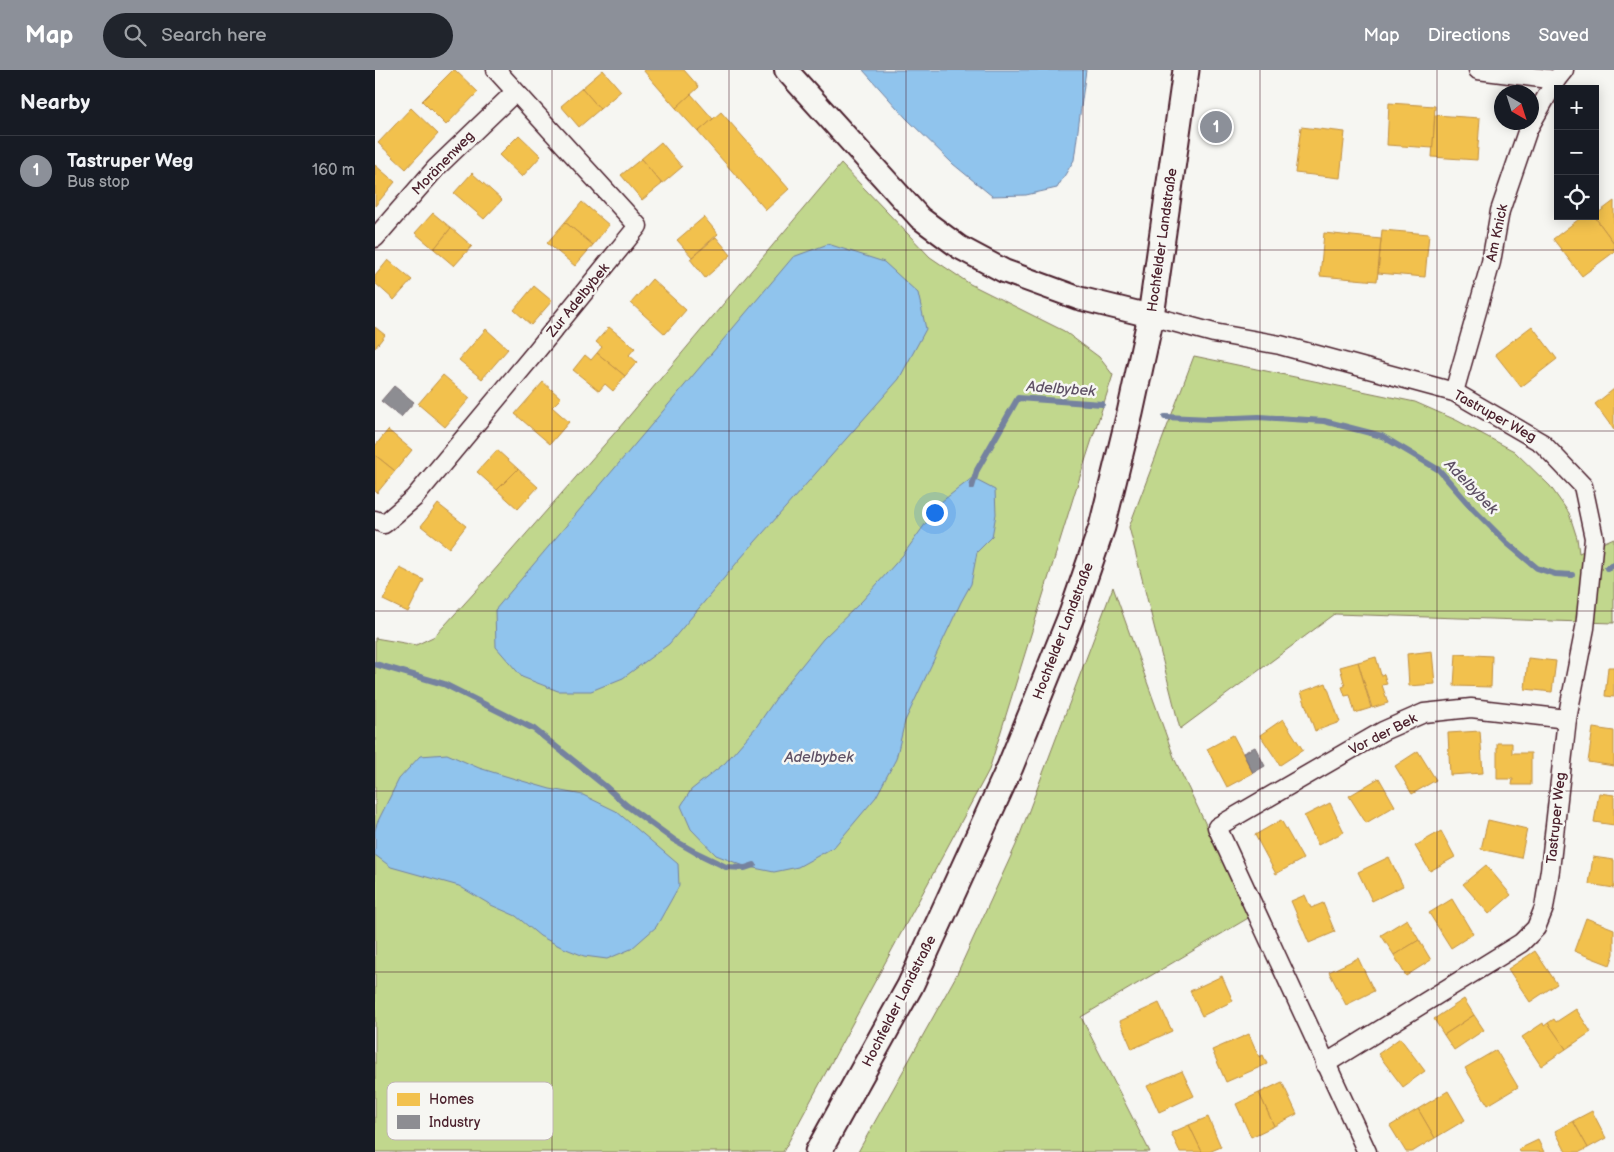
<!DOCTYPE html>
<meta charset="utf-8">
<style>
body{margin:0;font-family:"Balsamiq Sans",sans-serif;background:#20242c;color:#f1f3f6}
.controls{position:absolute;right:15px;top:15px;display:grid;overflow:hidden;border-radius:0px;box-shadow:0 2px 12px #0003}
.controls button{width:45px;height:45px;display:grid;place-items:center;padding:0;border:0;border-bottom:1px solid #363941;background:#171b24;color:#f1f3f6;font:25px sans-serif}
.compass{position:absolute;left:1119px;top:15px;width:45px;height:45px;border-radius:50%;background:#171b24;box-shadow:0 2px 12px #0003;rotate:141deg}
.you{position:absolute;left:559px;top:442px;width:18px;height:18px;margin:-12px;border:4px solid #fff;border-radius:50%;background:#1a73e8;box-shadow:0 0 0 8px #1a73e833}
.badge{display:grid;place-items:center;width:32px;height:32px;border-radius:50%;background:#8c9099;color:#fff;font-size:16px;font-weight:700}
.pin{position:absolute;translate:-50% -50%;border:2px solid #fff;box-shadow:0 1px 5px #0006}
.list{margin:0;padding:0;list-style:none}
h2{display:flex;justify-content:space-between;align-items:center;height:65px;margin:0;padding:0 20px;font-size:21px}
h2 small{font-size:16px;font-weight:400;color:#9ea1a6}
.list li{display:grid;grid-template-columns:32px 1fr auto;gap:15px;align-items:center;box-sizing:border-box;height:70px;padding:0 20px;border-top:1px solid #363941}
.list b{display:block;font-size:19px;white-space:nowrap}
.list p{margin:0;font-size:16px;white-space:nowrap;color:#9ea1a6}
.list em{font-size:16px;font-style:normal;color:#9ea1a6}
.icon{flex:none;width:28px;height:28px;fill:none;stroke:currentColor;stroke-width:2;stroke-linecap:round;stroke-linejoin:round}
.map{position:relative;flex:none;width:1239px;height:1082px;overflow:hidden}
header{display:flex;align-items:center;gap:30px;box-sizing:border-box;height:70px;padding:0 25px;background:#8c9099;color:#fff}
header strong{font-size:24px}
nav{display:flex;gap:28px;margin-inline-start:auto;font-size:18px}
.search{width:350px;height:45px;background:#20242c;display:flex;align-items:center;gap:12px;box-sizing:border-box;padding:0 18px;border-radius:28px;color:#9ea1a6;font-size:19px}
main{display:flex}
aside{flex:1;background:#171b24}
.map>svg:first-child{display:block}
.green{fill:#c1d78d;stroke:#867b5c}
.water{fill:#90c4ed;stroke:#74829f}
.homes{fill:#f2c14e;stroke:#c09044}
.industry{fill:#8d8d92;stroke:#796c73}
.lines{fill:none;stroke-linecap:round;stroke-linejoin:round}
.stream{stroke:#74829f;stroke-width:6}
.minor-casing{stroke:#4a1f2b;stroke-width:21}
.tertiary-casing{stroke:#4a1f2b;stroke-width:26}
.secondary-casing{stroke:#4a1f2b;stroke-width:29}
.minor{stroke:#f6f6f2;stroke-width:18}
.tertiary{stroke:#f6f6f2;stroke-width:22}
.secondary{stroke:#f6f6f2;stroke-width:25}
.grid{fill:none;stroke:#4a1f2b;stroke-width:1;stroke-opacity:0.55}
.labels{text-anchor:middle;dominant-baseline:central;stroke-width:5;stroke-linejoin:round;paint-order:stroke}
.street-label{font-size:14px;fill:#4a1f2b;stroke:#f6f6f2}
.water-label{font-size:15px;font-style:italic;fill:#5f5165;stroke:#f6f6f2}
.key{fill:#f6f6f2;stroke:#c2b6b6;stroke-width:1}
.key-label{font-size:14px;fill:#4a1f2b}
</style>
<header>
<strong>Map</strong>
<div class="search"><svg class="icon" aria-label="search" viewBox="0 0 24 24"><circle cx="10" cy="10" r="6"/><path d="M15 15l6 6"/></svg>Search here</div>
<nav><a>Map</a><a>Directions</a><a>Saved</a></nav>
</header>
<main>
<aside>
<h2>Nearby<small></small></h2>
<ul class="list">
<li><span class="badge">1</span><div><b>Tastruper Weg</b><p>Bus stop</p></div><em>160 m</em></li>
</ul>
</aside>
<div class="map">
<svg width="1239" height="1082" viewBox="0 0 1239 1082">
<rect width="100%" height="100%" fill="#f6f6f2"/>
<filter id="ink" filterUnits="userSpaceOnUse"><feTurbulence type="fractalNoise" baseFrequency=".02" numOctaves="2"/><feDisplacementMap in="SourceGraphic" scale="10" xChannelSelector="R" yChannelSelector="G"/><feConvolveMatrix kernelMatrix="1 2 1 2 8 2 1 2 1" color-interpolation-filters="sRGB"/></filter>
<g filter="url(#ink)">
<g class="green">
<polygon points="466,94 555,187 595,214 689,261 724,287 738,305 700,422 614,700 408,1082 0,1082 0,568 41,575 60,566 109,512 244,358"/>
<polygon points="819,286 1040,332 1081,350 1139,381 1175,416 1194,443 1202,468 1204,483 1239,468 1239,553 960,544 805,659 754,457"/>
<polygon points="738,517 800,690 875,847 706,947 775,1082 483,1082 581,906 641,775"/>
</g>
<g class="water">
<polygon points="488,0 711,0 699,90 682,118 651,125 617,126 578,94 531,48"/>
<polygon points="453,174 509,192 543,223 551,259 524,309 365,489 294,574 248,608 216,621 183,621 147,607 121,577 120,540 418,187"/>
<polygon points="597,408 620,420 621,444 617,467 602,482 596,514 586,532 530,651 521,689 501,727 459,777 423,797 399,802 369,796 341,785 316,759 306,736 316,720 350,693 382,656 406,621 448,569 487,531 528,485 566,432"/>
<polygon points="72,684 104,698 137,708 175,719 208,725 241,741 303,794 304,816 281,857 256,879 232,889 209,886 186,877 165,866 141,846 116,835 84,816 16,797 0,785 0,761 2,753 24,709 45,686"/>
</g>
<g class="homes">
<polygon points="78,0 80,0 103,22 71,55 47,31"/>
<polygon points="228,0 246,21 225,39 207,18"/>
<polygon points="268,0 309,0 324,17 301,38"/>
<polygon points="207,18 225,39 204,57 186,36"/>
<polygon points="316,24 338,49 323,62 301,38"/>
<polygon points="1014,33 1060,36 1058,78 1012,75"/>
<polygon points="36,38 63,64 31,99 3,73"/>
<polygon points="346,42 414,119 391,140 323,62"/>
<polygon points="1060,45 1105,48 1102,90 1057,87"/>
<polygon points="926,57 970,62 965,108 920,103"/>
<polygon points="144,65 166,86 147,107 124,85"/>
<polygon points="286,72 307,97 287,114 266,89"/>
<polygon points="266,89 287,114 267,130 246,105"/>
<polygon points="0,95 20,112 0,136"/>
<polygon points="97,103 127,130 109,149 79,123"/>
<polygon points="1239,131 1239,173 1219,146"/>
<polygon points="207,132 234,155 218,175 190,152"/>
<polygon points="58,143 76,158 59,179 40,163"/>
<polygon points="1208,146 1219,146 1239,173 1239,182 1207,206 1178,169"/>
<polygon points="329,147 343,164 317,187 302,170"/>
<polygon points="190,152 218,175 200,196 172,173"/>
<polygon points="76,158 97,176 79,196 59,179"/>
<polygon points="1007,160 1054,164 1050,207 1003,203"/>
<polygon points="949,163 1006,169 1002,211 945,206"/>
<polygon points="341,167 356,185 330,208 315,189"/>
<polygon points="13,190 37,210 19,230 0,213 0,206"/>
<polygon points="277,209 311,240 290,264 256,233"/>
<polygon points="159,216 177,231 156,255 139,240"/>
<polygon points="1157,256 1182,289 1146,317 1120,284"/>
<polygon points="0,257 10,265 0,278"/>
<polygon points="234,257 260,278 254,285 262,292 250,306 222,283 227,277 221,272"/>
<polygon points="111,259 133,279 107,309 84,290"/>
<polygon points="222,283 250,306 238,321 230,314 224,321 198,300 210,285 216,290"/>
<polygon points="68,305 95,328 70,357 43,334"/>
<polygon points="168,312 186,328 177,337 194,352 175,374 140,344"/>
<polygon points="1239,319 1239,360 1220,334"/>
<polygon points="13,360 37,380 20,401 0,385 0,376"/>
<polygon points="122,380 143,399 122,420 102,402"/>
<polygon points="0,385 20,401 2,423 0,421"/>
<polygon points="143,399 163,417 143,439 122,420"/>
<polygon points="63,434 91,456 74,478 46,456"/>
<polygon points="25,498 49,510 33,542 8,530"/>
<polygon points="1057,581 1060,614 1034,616 1032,584"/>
<polygon points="1081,584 1117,586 1116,617 1079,616"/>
<polygon points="1001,587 1006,605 1009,604 1012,614 1007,615 1013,633 997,638 983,592"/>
<polygon points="1153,588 1181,591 1177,622 1150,619"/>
<polygon points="983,592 996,638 980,643 975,625 970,626 967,617 970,616 965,597"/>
<polygon points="1233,597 1239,597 1239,627 1230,626"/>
<polygon points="951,613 965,652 940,661 926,622"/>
<polygon points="908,649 928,680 905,695 885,665"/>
<polygon points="1218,658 1239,661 1239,696 1213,692"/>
<polygon points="1105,661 1108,703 1075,705 1073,663"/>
<polygon points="858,665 878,703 852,717 832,679"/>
<polygon points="1122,673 1137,673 1137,683 1156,683 1156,715 1137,715 1138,709 1122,709"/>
<polygon points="1043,681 1061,710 1037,724 1020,696"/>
<polygon points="1004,708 1020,736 991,753 974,726"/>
<polygon points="1224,723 1239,725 1239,755 1219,752"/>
<polygon points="955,733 969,762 943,775 929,746"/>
<polygon points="906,750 928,789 901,804 880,765"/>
<polygon points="1113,750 1152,759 1146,788 1106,779"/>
<polygon points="1066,761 1080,787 1055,801 1040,776"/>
<polygon points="1014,787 1028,816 997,831 983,802"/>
<polygon points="1218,787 1239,790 1239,818 1214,814"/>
<polygon points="1111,795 1136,825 1114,844 1088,814"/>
<polygon points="930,825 936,838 948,833 960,862 934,873 916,831"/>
<polygon points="1077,829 1098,864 1076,878 1054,843"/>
<polygon points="1211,848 1239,859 1239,884 1235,895 1199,881"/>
<polygon points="1032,849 1044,870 1019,885 1006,865"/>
<polygon points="1044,870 1056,890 1031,906 1019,885"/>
<polygon points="1160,881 1182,914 1155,932 1133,899"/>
<polygon points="983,888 999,921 971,935 954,902"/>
<polygon points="847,906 858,931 827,946 815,921"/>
<polygon points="1089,929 1099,945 1069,965 1059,949"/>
<polygon points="784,933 797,961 757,979 745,951"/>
<polygon points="1201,939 1216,962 1191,979 1173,953 1179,949 1181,952"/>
<polygon points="1099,945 1109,960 1079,980 1069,965"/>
<polygon points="1168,953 1169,956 1173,953 1191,979 1166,996 1147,967"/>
<polygon points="874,964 884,987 888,985 892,994 851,1012 837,980"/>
<polygon points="1025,968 1050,1001 1028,1017 1003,984"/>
<polygon points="1121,980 1143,1017 1113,1035 1090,998"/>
<polygon points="807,1001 819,1026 784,1042 772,1016"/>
<polygon points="907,1012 922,1044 899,1056 884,1023"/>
<polygon points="1073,1021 1090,1050 1060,1068 1043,1039"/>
<polygon points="884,1023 899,1056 876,1067 861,1034"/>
<polygon points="1043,1039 1060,1068 1037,1082 1031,1082 1015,1056"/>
<polygon points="1217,1041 1231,1068 1213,1078 1198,1051"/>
<polygon points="833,1047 846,1077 834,1082 827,1082 814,1055"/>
<polygon points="1198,1051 1213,1078 1205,1082 1191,1082 1180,1061"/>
<polygon points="814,1055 827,1082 805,1082 796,1063"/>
<polygon points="1163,1070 1169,1082 1145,1082 1144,1079"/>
</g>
<g class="industry">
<polygon points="19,316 39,332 26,347 6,331"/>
<polygon points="880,677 890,696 878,703 868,683"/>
</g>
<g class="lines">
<g class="stream">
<polyline points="790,347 836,349 884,347 949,351 1007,366 1064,400 1098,439 1132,473 1162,498 1180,504 1197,505"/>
<polyline points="597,417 602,400 643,328 727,334"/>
<polyline points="1232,498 1239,495"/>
<polyline points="0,594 69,614 159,659 230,716 251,735 299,770 320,782 351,797 370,798 379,795"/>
</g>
<defs>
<g id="minor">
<polyline points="1103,0 1181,10"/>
<polyline points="0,168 61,98 140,22"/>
<polyline points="776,246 839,263 905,275 1079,322 1167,373 1208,416 1219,468 1210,558 1192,649 1175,800 1169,838 1161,858 1146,873 950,994"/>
<polyline points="1079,322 1116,192 1125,141 1153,59 1181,10 1189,0"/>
<polyline points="0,450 9,454 39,428 159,284 263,156 121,0"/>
<polyline points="992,1082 842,757 1008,661 1049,643 1096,638 1192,649"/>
</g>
<polyline id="tertiary" points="411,0 545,148 584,177 629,201 703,228 776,246"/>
<polyline id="secondary" points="443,1082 535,916 635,697 697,544 727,457 755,343 776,246 811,0"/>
</defs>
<use href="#minor" class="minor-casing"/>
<use href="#tertiary" class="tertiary-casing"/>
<use href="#secondary" class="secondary-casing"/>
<use href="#minor" class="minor"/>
<use href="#tertiary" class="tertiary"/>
<use href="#secondary" class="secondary"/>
</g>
</g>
<path class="grid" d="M 177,0 L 177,1082M 354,0 L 354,1082M 531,0 L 531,1082M 708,0 L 708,1082M 885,0 L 885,1082M 1062,0 L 1062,1082M 0,180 L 1239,180M 0,361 L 1239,361M 0,541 L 1239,541M 0,721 L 1239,721M 0,902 L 1239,902"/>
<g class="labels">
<g class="street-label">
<text transform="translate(68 93) rotate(-46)">Moränenweg</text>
<text transform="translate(1122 163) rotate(-78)">Am Knick</text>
<text transform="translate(787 170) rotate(-82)">Hochfelder Landstraße</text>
<text transform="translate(203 230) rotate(-51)">Zur Adelbybek</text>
<text transform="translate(1120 346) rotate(29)">Tastruper Weg</text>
<text transform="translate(688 561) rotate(-69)">Hochfelder Landstraße</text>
<text transform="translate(1008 664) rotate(-27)">Vor der Bek</text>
<text transform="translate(1181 748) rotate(-84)">Tastruper Weg</text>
<text transform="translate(524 931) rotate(-63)">Hochfelder Landstraße</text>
</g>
<g class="water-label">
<text transform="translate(686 319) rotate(4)">Adelbybek</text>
<text transform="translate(1096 417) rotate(46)">Adelbybek</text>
<text x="444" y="687">Adelbybek</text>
</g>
</g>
<rect x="12" y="1012" width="166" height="58" rx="8" class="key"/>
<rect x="22" y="1023" width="23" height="13" fill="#f2c14e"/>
<rect x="22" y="1045" width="23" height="14" fill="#8d8d92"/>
<g class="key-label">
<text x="54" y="1034">Homes</text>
<text x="54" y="1057">Industry</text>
</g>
</svg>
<div class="controls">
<button>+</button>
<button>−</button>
<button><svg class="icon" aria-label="locate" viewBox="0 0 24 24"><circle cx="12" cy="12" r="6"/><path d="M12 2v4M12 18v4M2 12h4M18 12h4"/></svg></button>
</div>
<svg class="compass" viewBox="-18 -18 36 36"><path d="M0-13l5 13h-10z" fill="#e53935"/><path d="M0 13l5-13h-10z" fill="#9ea1a6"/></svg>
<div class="you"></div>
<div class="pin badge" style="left:841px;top:57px">1</div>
</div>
</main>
